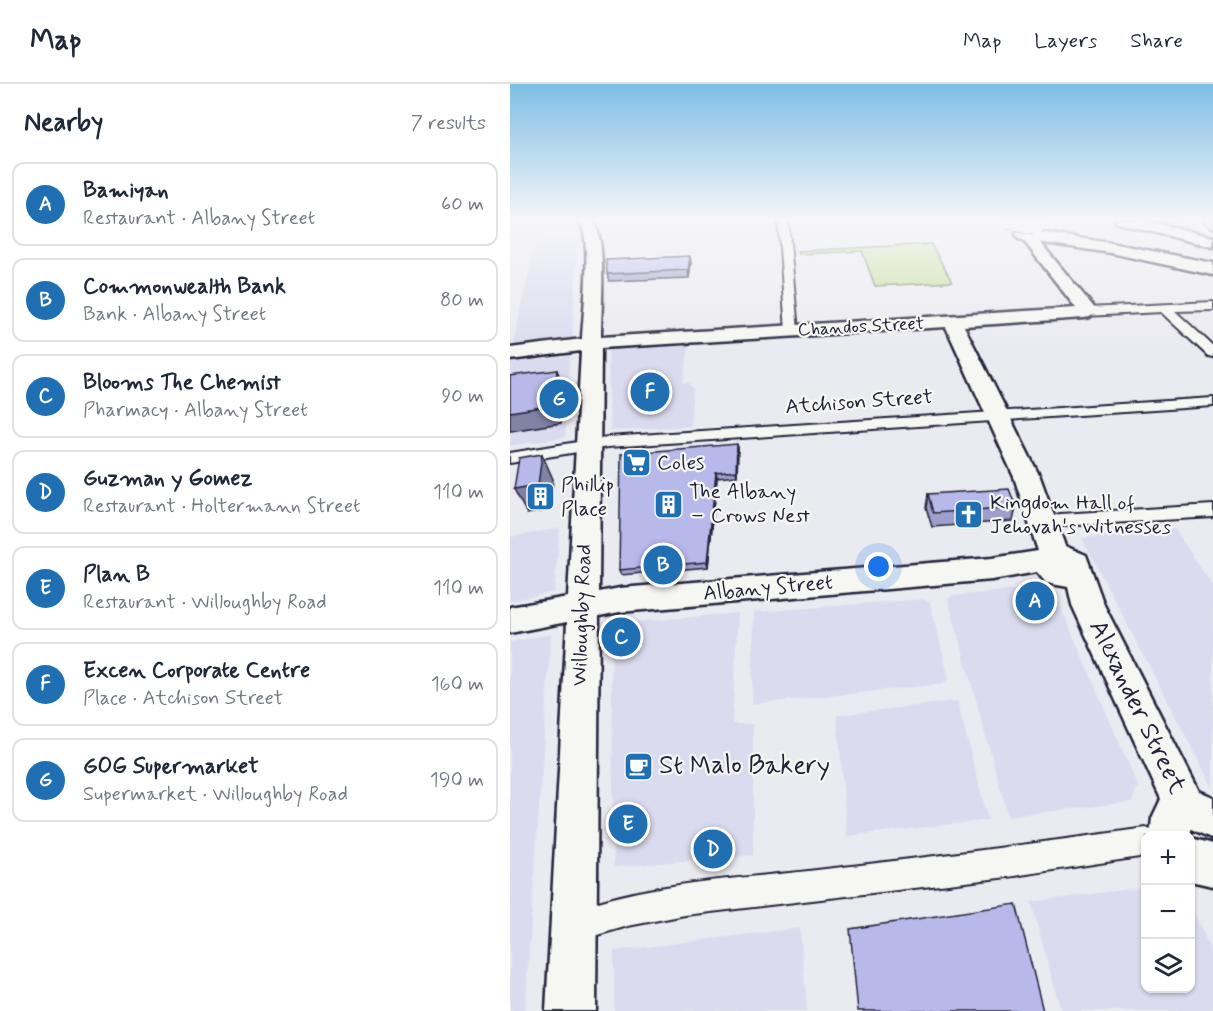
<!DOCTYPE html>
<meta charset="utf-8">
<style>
body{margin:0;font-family:Mynerve,sans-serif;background:#f6f6f7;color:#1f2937}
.controls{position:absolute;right:18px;bottom:18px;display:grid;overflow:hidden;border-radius:12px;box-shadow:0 2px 4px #0004}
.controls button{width:54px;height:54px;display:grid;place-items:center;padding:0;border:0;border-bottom:2px solid #e0e1e3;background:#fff;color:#1f2937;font:30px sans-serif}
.you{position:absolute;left:369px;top:483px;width:21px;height:21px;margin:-15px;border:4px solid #fff;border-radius:50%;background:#1a73e8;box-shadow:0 0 0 9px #1a73e833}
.badge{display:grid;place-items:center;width:39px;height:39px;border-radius:50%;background:#1f6fb2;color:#fff;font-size:20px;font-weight:700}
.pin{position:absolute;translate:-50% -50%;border:3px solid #fff;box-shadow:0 2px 6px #0006}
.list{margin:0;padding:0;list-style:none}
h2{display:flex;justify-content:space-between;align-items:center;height:78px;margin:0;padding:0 24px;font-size:26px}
h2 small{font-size:20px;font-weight:400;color:#747a83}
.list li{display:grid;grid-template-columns:39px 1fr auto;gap:18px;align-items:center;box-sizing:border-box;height:84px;margin:0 12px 12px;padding:0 12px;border:2px solid #e0e1e3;border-radius:12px}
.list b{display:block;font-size:22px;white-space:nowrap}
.list p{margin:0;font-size:20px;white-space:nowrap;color:#747a83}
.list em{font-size:20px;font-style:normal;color:#747a83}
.icon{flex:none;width:33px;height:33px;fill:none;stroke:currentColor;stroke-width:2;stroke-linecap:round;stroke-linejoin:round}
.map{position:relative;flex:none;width:703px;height:927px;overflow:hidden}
header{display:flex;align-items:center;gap:36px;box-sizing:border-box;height:84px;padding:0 30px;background:#fff;border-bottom:2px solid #e0e1e3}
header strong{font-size:28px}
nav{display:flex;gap:33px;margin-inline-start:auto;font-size:21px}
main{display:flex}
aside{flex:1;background:#fff}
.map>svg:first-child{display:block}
.built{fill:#dbdbef}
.green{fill:#c5e198;stroke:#74826a;stroke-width:1.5}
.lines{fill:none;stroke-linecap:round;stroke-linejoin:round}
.street-casing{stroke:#22223b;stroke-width:4}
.secondary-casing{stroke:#22223b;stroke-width:5}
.highway-casing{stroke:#22223b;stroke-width:5}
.street{fill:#f6f6f2;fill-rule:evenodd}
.secondary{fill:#f6f6f2;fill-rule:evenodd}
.highway{fill:#f6f6f2;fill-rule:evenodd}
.highway-bridge-casing{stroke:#22223b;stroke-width:20;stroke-linecap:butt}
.highway-bridge{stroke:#f6f6f2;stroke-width:18}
.wall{fill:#9e9fca;stroke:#22223b;stroke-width:1.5}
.shaded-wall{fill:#8182a4;stroke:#22223b;stroke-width:1.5}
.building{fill:#b8b9eb;stroke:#22223b;stroke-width:1.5}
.labels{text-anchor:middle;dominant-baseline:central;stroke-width:4.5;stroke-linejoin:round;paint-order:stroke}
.far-street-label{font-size:18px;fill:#22223b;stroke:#f6f6f2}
.street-label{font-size:21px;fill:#22223b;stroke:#f6f6f2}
.poi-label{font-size:21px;fill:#22223b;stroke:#f6f6f2;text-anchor:start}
.near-street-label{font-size:26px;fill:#22223b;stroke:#f6f6f2}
.near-poi-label{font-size:26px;fill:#22223b;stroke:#f6f6f2;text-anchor:start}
</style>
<header>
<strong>Map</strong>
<nav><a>Map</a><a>Layers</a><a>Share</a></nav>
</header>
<main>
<aside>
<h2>Nearby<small>7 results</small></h2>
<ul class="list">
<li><span class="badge">A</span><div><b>Bamiyan</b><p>Restaurant · Albany Street</p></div><em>60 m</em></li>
<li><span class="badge">B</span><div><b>Commonwealth Bank</b><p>Bank · Albany Street</p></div><em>80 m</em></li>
<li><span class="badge">C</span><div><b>Blooms The Chemist</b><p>Pharmacy · Albany Street</p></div><em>90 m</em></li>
<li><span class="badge">D</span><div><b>Guzman y Gomez</b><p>Restaurant · Holtermann Street</p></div><em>110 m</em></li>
<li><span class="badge">E</span><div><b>Plan B</b><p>Restaurant · Willoughby Road</p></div><em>110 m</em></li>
<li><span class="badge">F</span><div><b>Excen Corporate Centre</b><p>Place · Atchison Street</p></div><em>160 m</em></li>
<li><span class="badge">G</span><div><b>GOG Supermarket</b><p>Supermarket · Willoughby Road</p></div><em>190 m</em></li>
</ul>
</aside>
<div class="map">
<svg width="703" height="927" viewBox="0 0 703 927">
<rect width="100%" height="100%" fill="#eaeaf1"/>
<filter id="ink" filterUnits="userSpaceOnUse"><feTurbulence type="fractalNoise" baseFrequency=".0167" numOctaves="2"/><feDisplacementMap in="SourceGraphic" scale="12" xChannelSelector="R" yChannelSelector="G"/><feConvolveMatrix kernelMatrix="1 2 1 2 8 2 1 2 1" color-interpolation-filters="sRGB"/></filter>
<g filter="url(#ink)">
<g class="built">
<polygon points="68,155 62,255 3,262 25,158"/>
<polygon points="179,262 173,299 179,299 183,305 180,342 100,347 98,266"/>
<polygon points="60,272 55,353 0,362 0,279"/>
<polygon points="50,444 44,508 0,517 0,453"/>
<polygon points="665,445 703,503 703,704 572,454"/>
<polygon points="538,503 543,505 628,702 622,718 498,732 438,515 442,512"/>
<polygon points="414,515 420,519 439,594 433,600 242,620 244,528"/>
<polygon points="228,529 222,640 243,640 243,771 104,783 101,540"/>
<polygon points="41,550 15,927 0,927 0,558"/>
<polygon points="447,617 478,736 337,752 327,631"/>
<polygon points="635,803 636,904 680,904 681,821 703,872 703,927 551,927 521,818"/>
<polygon points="290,844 297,927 104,927 104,867"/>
</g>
<polygon class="green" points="421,160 442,198 365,202 352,167 289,170 288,167"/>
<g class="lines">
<defs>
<g id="street">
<polygon points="268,136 278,136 288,247 282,251 276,247"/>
<polygon points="692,136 703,136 703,144"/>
<polygon points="703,218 703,226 665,227 703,262 703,273 698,272 651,228 576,232 570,228 576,224"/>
<polygon points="703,314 703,322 98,363 0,379 0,369 98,353"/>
<polygon points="703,421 703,433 550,442 543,440 541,436 543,432 550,430"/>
<path d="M 636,744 L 646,748 L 648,752 L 636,752 L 636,772 L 498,793 L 175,831 L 118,842 L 63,858 L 52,853 L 47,842 L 52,831 C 128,799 216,796 298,787 C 411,774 523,760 636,744 Z"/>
</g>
<path id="secondary" d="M 69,136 L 83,136 C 97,155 91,227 91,253 L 566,224 L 503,143 L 505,140 L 515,140 L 582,221 L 585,225 L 580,233 L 574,234 L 454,242 L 530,393 L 555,462 L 576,471 L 594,521 L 689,707 L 703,713 L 703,755 L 681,745 L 681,754 L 703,760 L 703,802 L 680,797 L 680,752 L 640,752 L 642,734 L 651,715 L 562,521 L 558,503 L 536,499 L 527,488 L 482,496 L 110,528 L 89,532 L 86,927 L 36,927 L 57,538 L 0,549 L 0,523 L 58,513 L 71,267 L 0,276 L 0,264 L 72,255 C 73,229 83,155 69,136 ZM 436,243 L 504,393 L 528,467 L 482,474 L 110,504 L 89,508 L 91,264 Z"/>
<g id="highway">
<polygon points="605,136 634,136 703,153 703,163 607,139"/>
<polygon points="514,146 601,159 703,179 703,191 601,169 508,155 506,151 508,147"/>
</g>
</defs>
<use href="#street" class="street-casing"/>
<use href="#secondary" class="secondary-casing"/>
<use href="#highway" class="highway-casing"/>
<use href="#street" class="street"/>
<use href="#secondary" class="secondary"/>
<use href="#highway" class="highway"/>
<defs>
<polyline id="highway-bridge" points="499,136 525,142"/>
</defs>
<use href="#highway-bridge" class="highway-bridge-casing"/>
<use href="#highway-bridge" class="highway-bridge"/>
</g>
<g class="wall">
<polygon points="181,179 179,194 99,197 97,190"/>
<polygon points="228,364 227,392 207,394 198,483 111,491 109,486"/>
<polygon points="418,410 506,423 503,437 422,443 416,424"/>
</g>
<g class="shaded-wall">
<polygon points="180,172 181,179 179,194 178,186"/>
<polygon points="47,286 54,303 51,339 0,347 0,328"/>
<polygon points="227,360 228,364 227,392 226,387"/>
<polygon points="32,370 43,395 40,426 17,430 4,405"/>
<polygon points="206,389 207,394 198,483 197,478"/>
</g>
<g class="building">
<polygon points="180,172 178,186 97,190 96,176"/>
<polygon points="47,286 44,321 0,328 0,292"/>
<polygon points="227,360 226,387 206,389 197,478 109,486 111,370"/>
<polygon points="32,370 28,401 4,405 9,374"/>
<polygon points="499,405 506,423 423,429 418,410"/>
<polygon points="506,820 533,927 348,927 340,845"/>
</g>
</g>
<linearGradient id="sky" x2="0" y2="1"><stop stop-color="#7fbfe5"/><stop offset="0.51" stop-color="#f6f6f9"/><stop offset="1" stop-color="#f6f6f9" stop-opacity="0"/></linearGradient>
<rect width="703" height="266" fill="url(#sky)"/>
<defs>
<symbol id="supermarket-square" viewBox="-11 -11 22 22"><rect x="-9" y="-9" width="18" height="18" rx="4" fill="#1f6fb2" stroke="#f6f6f2"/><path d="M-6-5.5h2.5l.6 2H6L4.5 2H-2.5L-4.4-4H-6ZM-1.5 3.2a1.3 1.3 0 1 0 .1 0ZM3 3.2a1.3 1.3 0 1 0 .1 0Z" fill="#fff"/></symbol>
<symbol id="building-square" viewBox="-11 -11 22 22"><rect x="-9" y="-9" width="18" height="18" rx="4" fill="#1f6fb2" stroke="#f6f6f2"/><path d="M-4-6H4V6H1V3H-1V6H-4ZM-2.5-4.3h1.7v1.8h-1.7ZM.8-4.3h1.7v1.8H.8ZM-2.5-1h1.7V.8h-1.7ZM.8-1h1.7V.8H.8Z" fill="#fff"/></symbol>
<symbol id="church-square" viewBox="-11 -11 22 22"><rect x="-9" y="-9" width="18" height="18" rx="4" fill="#1f6fb2" stroke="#f6f6f2"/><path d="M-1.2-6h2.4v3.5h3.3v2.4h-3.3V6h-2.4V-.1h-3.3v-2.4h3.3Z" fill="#fff"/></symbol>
<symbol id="cafe-square" viewBox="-11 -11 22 22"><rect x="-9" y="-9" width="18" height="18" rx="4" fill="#1f6fb2" stroke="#f6f6f2"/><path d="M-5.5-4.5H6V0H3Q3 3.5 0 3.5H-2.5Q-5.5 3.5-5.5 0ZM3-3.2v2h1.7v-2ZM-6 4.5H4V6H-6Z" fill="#fff"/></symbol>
</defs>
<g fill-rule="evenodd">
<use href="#supermarket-square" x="110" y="362" width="33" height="33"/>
<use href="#building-square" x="14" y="396" width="33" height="33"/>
<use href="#building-square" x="142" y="404" width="33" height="33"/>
<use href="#church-square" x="442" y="414" width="33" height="33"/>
<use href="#cafe-square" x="112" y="666" width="33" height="33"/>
</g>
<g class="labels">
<g class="far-street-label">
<text transform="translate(351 243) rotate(-3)">Chandos Street</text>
</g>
<g class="street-label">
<text transform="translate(349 318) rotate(-4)">Atchison Street</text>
<text transform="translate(258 504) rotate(-5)">Albany Street</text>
<text transform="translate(72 531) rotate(-88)">Willoughby Road</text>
</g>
<g class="poi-label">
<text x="147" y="379">Coles</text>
<text x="51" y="401">Phillip<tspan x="51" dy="24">Place</tspan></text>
<text x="179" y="408">The Albany<tspan x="179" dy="24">– Crows Nest</tspan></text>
<text x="480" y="419">Kingdom Hall of<tspan x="480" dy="24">Jehovah's Witnesses</tspan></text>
</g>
<g class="near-street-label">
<text transform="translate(627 623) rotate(64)">Alexander Street</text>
</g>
<g class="near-poi-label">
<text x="149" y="682">St Malo Bakery</text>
</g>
</g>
</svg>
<div class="controls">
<button>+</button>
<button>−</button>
<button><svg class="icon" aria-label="layers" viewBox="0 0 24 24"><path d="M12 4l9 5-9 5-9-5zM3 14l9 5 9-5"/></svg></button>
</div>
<div class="you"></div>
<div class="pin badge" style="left:525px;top:517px">A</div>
<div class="pin badge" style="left:153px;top:481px">B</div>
<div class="pin badge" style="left:111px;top:553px">C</div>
<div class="pin badge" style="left:203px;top:765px">D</div>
<div class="pin badge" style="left:118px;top:740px">E</div>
<div class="pin badge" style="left:140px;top:308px">F</div>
<div class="pin badge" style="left:49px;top:315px">G</div>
</div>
</main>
